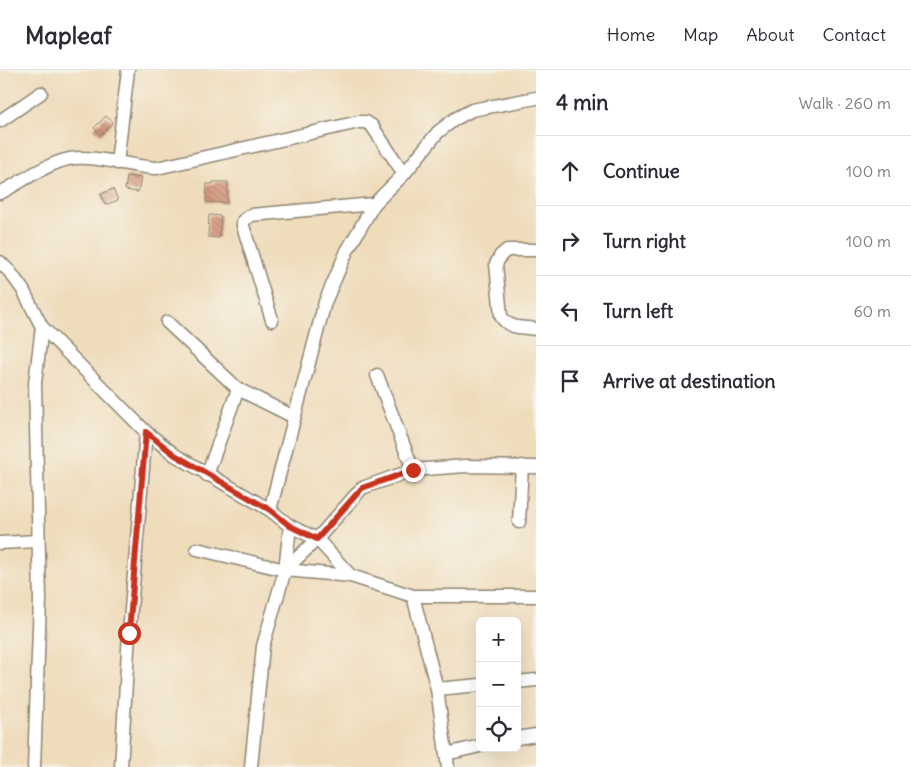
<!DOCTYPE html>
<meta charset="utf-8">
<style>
body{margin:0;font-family:Delius,sans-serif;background:#f7f7f7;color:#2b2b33}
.controls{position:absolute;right:15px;bottom:15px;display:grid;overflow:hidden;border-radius:8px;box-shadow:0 5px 20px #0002}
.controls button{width:45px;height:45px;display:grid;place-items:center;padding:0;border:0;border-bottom:1px solid #e1e1e2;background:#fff;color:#2b2b33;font:25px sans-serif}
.stop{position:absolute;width:15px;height:15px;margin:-11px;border:4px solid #c8321e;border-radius:50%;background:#fff}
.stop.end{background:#c8321e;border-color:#fff;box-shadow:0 1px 5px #0008}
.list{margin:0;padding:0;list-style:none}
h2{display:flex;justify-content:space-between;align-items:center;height:65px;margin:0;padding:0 20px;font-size:21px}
h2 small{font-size:16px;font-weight:400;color:#7c7c81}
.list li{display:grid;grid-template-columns:32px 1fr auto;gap:15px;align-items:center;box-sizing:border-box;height:70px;padding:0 20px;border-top:1px solid #e1e1e2}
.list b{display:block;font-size:19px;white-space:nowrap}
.list em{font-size:16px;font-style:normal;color:#7c7c81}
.icon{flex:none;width:28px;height:28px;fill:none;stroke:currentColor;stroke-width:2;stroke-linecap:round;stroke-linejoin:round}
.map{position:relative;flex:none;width:536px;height:697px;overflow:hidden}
header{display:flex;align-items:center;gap:30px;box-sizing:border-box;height:70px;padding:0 25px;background:#fff;border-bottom:1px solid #e1e1e2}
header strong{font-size:24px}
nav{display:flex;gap:28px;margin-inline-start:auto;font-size:18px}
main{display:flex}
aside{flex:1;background:#fff}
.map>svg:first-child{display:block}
.building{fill:url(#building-back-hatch)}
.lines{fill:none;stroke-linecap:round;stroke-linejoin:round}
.street-casing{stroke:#8d8473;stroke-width:15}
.street{stroke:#fff;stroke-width:12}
.route{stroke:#c8321e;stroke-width:6}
</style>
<header>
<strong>Mapleaf</strong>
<nav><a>Home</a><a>Map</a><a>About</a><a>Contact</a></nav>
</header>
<main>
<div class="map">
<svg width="536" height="697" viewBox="0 0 536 697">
<defs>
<pattern id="building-back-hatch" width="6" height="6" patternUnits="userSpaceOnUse" patternTransform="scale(1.25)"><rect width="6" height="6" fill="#d5987f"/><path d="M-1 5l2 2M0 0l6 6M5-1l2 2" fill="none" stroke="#ad7c68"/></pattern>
</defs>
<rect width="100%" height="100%" fill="#f7f3e8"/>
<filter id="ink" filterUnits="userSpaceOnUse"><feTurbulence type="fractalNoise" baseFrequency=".02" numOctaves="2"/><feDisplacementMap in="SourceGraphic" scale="10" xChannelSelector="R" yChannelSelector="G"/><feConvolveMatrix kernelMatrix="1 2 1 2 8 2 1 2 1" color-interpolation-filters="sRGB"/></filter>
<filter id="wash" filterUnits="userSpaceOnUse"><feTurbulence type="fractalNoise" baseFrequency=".0096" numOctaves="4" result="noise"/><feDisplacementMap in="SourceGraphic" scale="20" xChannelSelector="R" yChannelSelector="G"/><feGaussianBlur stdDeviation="1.12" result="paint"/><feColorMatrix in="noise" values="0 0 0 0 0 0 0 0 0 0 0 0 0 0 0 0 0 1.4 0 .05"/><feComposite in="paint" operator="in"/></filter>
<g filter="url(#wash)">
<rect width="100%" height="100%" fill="#efdcbb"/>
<g id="blocks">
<g class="building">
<polygon points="106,46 113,52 101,65 94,58"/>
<polygon points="127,106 141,108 138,122 125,120"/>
<polygon points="213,112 228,112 227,133 206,132 207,114 213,114"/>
<polygon points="113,119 118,130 105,135 101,124"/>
<polygon points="209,145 221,146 219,168 208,167"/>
</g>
</g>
</g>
<g filter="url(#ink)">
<use href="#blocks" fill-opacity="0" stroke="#8d8473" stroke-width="1"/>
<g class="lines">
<defs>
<g id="street">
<polyline points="0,51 41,23"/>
<polyline points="117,93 128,0"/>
<path d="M 0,123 C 21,112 46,94 69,89 C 92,84 132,97 157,98 L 359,52 L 366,52 L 372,56 L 404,104"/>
<path d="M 536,180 L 507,180 L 501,185 L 496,194 L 501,246 C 508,259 523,257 536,259"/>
<polyline points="0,192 10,202 23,220 42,257 146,362 175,385 270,440 290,456 317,469 351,506"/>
<polyline points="272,250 243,156 243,151 251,145 374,134"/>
<polyline points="167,252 238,319 294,347"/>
<polyline points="377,305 413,400"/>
<polyline points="207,405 238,319"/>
<polyline points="270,440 325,232 347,181 374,134 404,104 438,62 455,49 472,40 536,28"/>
<polyline points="519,452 522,396"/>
<polyline points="0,473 38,471"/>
<polyline points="197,479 285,500 351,506 413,526 536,526"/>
<polyline points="285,500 317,469 362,418 413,400 465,396 536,397"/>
<polyline points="413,526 437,619 448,697"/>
<polyline points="517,612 536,610"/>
<polyline points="437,619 480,615"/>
<polyline points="517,668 536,665"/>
<polyline points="446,684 480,676"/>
<polyline points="34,697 40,530 35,313 42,257"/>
<polyline points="121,697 129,563 146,362"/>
<polyline points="251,697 263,576 285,500 290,456"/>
</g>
</defs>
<use href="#street" class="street-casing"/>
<use href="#street" class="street"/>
</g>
</g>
<g class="lines" filter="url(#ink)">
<polyline class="route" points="129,563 146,362 175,385 270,440 290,456 317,469 362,418 413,400"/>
</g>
</svg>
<div class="controls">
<button>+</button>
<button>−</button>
<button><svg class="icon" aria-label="locate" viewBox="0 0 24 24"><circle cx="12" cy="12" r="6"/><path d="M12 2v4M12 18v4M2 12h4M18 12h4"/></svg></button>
</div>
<div class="stop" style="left:129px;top:563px"></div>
<div class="stop end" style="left:413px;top:400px"></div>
</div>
<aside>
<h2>4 min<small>Walk · 260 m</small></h2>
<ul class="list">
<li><svg class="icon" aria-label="ahead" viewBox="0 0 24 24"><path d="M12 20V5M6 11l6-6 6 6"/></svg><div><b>Continue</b></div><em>100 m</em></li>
<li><svg class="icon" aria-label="right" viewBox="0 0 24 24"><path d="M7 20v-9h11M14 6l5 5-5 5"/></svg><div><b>Turn right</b></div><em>100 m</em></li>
<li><svg class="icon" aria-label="left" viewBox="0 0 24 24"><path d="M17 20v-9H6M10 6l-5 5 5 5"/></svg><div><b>Turn left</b></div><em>60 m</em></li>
<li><svg class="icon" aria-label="arrive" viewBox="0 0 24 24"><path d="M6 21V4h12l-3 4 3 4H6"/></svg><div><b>Arrive at destination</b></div></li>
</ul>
</aside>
</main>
